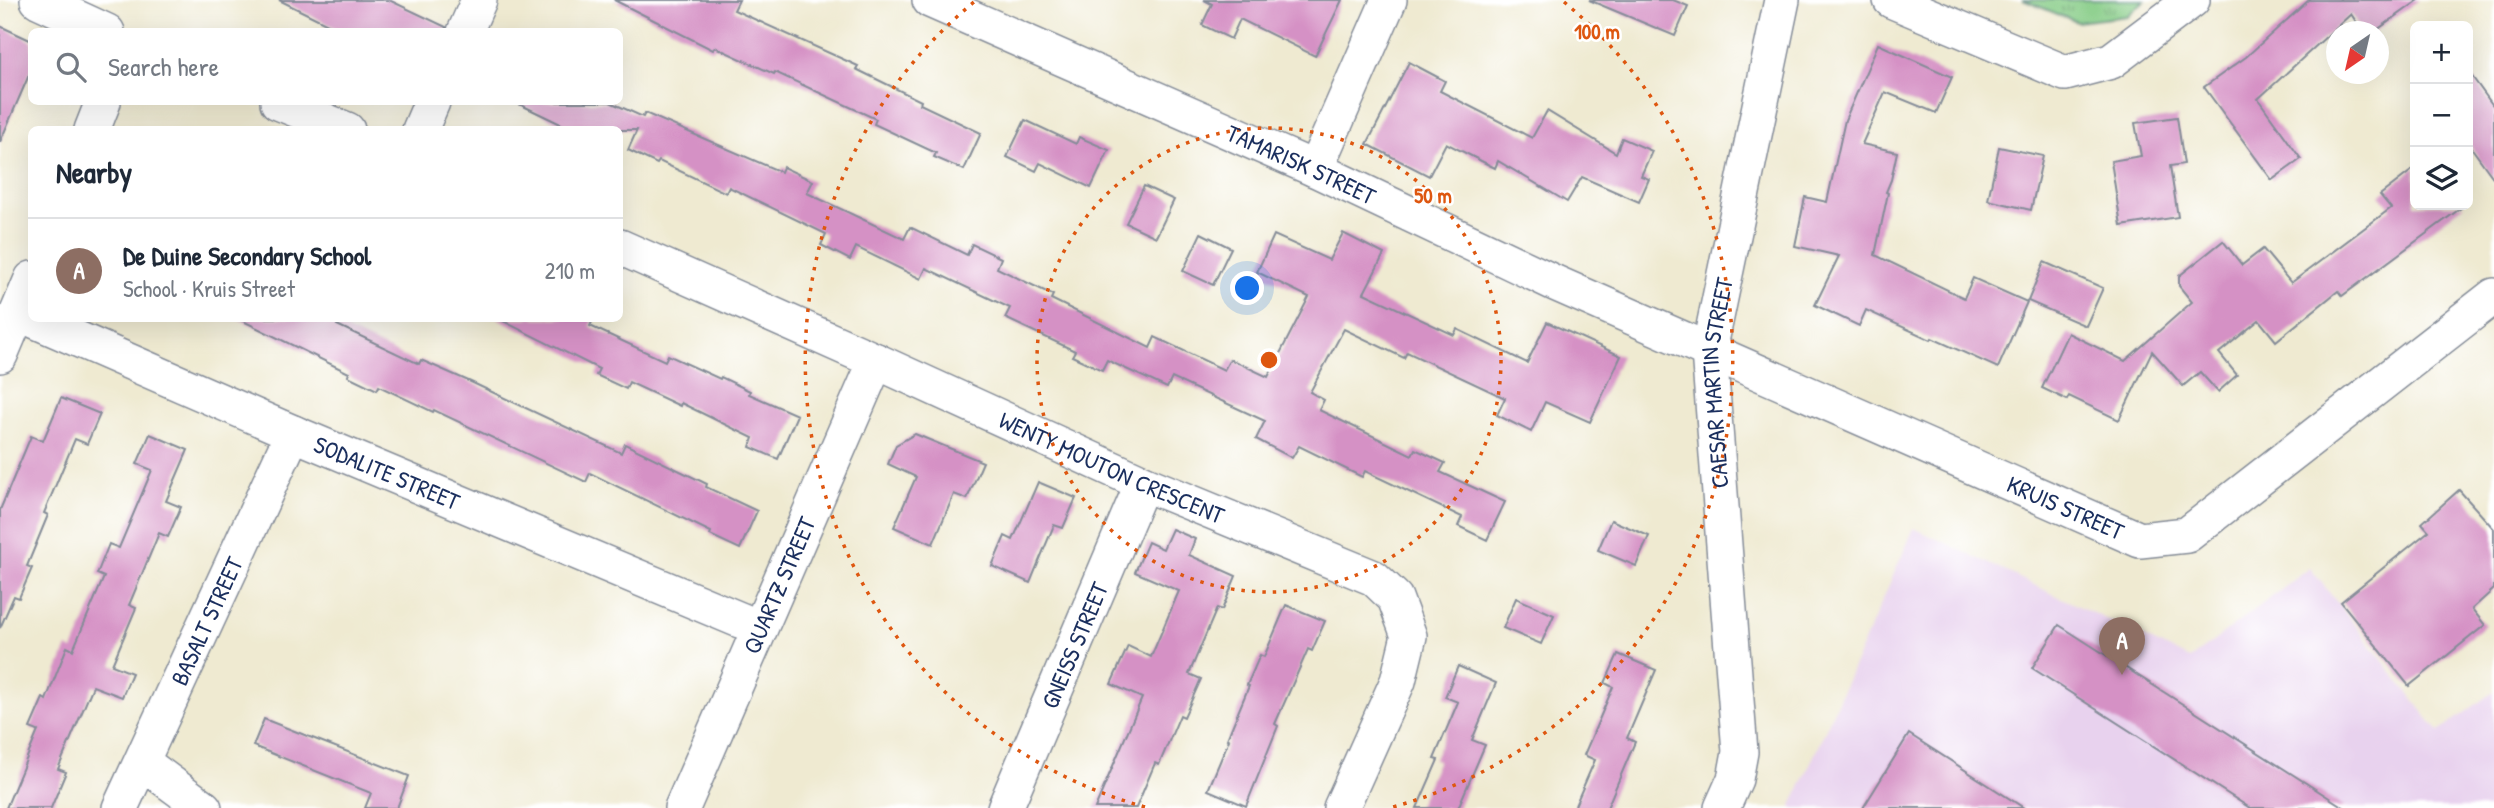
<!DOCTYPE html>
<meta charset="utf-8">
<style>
body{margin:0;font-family:"Patrick Hand",sans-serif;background:#f6f6f7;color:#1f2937}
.controls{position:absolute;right:21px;top:21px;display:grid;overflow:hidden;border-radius:10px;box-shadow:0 7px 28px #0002}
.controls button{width:63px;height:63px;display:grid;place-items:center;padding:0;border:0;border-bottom:2px solid #e0e1e3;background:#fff;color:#1f2937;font:35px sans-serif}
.compass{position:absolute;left:2326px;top:21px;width:63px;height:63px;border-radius:50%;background:#fff;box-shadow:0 7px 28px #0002;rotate:214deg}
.you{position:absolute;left:1248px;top:289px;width:24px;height:24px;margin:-18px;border:5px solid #fff;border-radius:50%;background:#1a73e8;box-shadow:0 0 0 10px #1a73e833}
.badge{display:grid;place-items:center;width:46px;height:46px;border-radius:50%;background:#0f766e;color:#fff;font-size:23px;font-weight:700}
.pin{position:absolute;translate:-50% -58px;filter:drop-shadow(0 2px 4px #0008)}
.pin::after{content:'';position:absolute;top:37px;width:24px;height:21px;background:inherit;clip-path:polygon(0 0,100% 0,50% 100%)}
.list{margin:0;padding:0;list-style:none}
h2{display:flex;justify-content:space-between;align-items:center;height:91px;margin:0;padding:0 28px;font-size:30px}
h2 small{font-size:23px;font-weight:400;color:#747a83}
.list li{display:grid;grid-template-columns:46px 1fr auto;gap:21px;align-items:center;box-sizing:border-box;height:105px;padding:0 28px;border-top:2px solid #e0e1e3}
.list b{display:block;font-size:26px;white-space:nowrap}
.list p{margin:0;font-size:23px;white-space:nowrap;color:#747a83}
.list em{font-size:23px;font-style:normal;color:#747a83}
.icon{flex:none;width:38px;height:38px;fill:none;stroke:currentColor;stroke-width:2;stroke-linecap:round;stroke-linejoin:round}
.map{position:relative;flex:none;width:2494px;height:808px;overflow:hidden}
.search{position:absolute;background:#fff;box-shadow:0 7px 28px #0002;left:28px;top:28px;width:595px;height:77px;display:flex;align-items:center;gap:18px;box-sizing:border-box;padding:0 24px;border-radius:10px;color:#747a83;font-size:26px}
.panel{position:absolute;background:#fff;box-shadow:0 7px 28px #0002;left:28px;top:126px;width:595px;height:196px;border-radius:10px}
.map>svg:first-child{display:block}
.built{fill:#e8d2ee}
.grass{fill:url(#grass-tufts);stroke:#507e72;stroke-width:2}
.building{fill:#d591c5}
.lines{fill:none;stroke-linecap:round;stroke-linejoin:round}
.minor-casing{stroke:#858c98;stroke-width:38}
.minor{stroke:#fff;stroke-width:35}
.ring{fill:none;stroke:#de5710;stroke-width:3.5;stroke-dasharray:3.5 7}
.labels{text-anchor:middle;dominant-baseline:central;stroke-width:5;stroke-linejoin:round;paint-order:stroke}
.street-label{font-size:24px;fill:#1b2f5e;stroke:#fff}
.centre{fill:#de5710;stroke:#fff;stroke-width:3.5}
.ring-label{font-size:21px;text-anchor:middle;font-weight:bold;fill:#de5710;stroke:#fff;stroke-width:5;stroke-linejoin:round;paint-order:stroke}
</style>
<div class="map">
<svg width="2494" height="808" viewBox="0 0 2494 808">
<defs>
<pattern id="grass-tufts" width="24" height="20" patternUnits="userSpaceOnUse" patternTransform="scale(1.75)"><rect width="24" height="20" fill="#86cc86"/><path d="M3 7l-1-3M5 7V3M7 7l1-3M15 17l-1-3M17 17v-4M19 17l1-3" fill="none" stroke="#6da671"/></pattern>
</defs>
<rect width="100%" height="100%" fill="#fff"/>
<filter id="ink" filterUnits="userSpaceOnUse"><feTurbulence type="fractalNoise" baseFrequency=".0143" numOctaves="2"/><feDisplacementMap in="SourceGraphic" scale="14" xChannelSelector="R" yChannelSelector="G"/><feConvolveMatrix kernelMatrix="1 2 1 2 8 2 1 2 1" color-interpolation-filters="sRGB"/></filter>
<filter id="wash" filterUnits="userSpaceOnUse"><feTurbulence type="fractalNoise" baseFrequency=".00686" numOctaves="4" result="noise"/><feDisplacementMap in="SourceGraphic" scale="28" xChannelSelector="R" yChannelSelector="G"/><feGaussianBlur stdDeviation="1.57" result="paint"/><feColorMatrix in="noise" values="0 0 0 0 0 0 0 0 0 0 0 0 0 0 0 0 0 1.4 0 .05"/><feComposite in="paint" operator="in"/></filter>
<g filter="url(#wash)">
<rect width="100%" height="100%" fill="#efead1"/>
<polygon class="built" points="1914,528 2190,659 2310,568 2439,732 2494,691 2494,808 1791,808"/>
<polygon class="grass" points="2023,0 2145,0 2127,16 2077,22"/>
<g id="blocks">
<g class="building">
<polygon points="279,0 389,0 446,27 445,32 344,32"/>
<polygon points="614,0 739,0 734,10 858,66 856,69 921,101 920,104 981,133 964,170 934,157 936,153 874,124 876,119 775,72 774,74 715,47 713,50"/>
<polygon points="1204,0 1342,0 1315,56 1240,19 1231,39 1202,25 1212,4"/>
<polygon points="1589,0 1673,0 1688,6 1675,36"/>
<polygon points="2309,0 2419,0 2374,32 2363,32 2351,14 2258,99 2301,159 2272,180 2204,87 2246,57"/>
<polygon points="0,26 32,41 32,68 0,142"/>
<polygon points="1878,44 1952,77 1936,113 1885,92 1862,144 1897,152 1891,180 1886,192 1888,193 1875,255 1964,298 1973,278 2027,302 1998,368 1932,338 1931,340 1866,310 1859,326 1815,305 1839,256 1795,246 1805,197 1827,202 1845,120"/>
<polygon points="1409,62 1445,81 1440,91 1532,138 1547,111 1616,153 1622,138 1652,151 1641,176 1649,179 1639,202 1582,177 1567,202 1498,161 1495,168 1446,143 1429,176 1367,144"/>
<polygon points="2468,71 2494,107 2494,179 2468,143"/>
<polygon points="515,102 610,102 643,117 645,113 781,172 783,167 813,181 807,193 904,239 910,227 967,255 972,244 1001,258 997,268 1053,295 1051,299 1150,348 1155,337 1224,370 1230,359 1268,377 1309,297 1257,272 1274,235 1329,260 1343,233 1384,254 1364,293 1454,335 1457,329 1527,363 1547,322 1621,356 1590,422 1545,402 1531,432 1497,415 1505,398 1407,352 1404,358 1344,329 1310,392 1324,400 1319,410 1412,455 1415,449 1445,463 1440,472 1505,502 1487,540 1458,526 1462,517 1365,471 1362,477 1299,446 1292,458 1256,439 1265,421 1172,378 1167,388 1107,360 1102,370 1072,356 1075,351 1005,318 1010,308 926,268 921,279 856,247 850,260 821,245 826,234 729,187 726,193 659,161 657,164 628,150 637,130 573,130"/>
<polygon points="2177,117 2184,164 2170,166 2178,217 2121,226 2111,161 2141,156 2135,123"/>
<polygon points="1025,120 1076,144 1079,137 1109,150 1091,188 1040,163 1036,171 1007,157"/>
<polygon points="1999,147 2043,156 2031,210 1988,200"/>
<polygon points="2415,168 2415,205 2465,205 2342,296 2338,291 2276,341 2259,320 2219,353 2237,375 2218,392 2200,372 2183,386 2152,351 2119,420 2069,396 2067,400 2042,388 2068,333 2125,361 2192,302 2179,286 2179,276 2223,241 2242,265 2263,249 2291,283 2391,208 2380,195"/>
<polygon points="1144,186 1174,200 1156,237 1126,223"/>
<polygon points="1201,233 1231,248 1213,285 1183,271"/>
<polygon points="2044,262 2103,288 2086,326 2028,301"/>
<polygon points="237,318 340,318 337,325 419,364 421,360 473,383 621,453 625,444 707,484 706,487 757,511 740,549 710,535 711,532 590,473 586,482 434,410 433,412 379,386 377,390 348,376 349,373"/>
<polygon points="497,318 594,318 590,326 665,361 668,355 720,379 721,377 750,391 749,394 797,415 778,459 750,447 753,438 681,403 680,406 629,382 626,389 596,375 599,369"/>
<polygon points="61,398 100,414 87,444 75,439 44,513 48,515 27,566 32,568 19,598 14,596 0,628 0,510 31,436 43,441"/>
<polygon points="150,434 188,450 166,501 181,507 168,537 159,533 129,605 136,608 112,665 132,673 122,697 93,686 58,769 66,772 51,808 6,808 38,731 30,728 43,698 46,700 67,647 73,650 104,577 97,574 109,544 119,548 152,470 137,464"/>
<polygon points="915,434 983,462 967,499 954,494 933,544 894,527 916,477 888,464 896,445"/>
<polygon points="1038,482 1076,498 1063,528 1054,525 1030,583 992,566 1005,536 1013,540"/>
<polygon points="2459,490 2494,529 2494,589 2472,609 2485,625 2409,686 2341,602 2429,531 2422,523"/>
<polygon points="1611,520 1649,536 1636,566 1598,550"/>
<polygon points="1172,529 1195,539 1189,555 1236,576 1222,610 1217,608 1189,674 1201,679 1184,717 1180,715 1159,765 1155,763 1136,808 1095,808 1142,698 1111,684 1128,646 1151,657 1179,591 1135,572 1148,542 1163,549"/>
<polygon points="1516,598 1554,615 1541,644 1503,628"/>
<polygon points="1286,605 1325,621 1312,651 1308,649 1275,724 1278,726 1246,806 1208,790 1229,740 1227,739 1249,686 1247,685 1260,655 1264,657"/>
<polygon points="2059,625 2345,808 2250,808 2032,668"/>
<polygon points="1618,654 1656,670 1627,738 1635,742 1607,808 1574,808 1595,760 1584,755 1613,687 1605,683"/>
<polygon points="1458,666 1496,683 1472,740 1485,745 1458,808 1417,808 1438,760 1434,759 1458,702 1445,697"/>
<polygon points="264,719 409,776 397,808 365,808 371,793 253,746"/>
<polygon points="1909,734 2024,808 1863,808"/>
</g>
</g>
</g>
<g filter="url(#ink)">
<use href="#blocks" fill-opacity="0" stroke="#858c98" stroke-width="2"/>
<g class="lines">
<defs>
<g id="minor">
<polyline points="38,0 107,32"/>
<path id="s1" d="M 930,0 L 1315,169 L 1555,283 L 2140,540 L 2187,535 L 2494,296"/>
<polyline points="1891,0 2065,73 2111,61 2192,0"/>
<polyline points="465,32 479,0"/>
<polyline points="278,102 347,130"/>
<polyline points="92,130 103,102"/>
<polyline points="420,130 432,102"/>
<polyline points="1315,169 1389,0"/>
<path id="s2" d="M 620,247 L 876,361 L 1143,483 L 1374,578 L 1395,598 L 1409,636 L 1398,681 L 1341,808"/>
<path id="s3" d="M 18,313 L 293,433 L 759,628"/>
<polyline points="0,355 32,279"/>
<polyline points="142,762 204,808"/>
<path id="s4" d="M 120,808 L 293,433"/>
<path id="s5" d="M 682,808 L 876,361"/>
<path id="s6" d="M 1005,808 L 1143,483"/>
<path id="s7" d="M 1722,808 L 1735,779 L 1740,752 L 1709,351 L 1782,0"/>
</g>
</defs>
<use href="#minor" class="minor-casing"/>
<use href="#minor" class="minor"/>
</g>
</g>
<g class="ring">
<circle cx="1269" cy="360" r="232"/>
<path d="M1145 807A464 464 0 0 1 974 2M1564 2A464 464 0 0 1 1393 807"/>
</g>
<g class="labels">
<g class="street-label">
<text stroke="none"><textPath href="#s1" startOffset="406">TAMARISK STREET</textPath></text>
<text stroke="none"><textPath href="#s7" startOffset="430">CAESAR MARTIN STREET</textPath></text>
<text stroke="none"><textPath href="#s2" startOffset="539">WENTY MOUTON CRESCENT</textPath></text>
<text stroke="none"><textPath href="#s3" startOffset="402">SODALITE STREET</textPath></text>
<text stroke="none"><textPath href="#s1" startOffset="1244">KRUIS STREET</textPath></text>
<text stroke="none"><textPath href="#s5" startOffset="243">QUARTZ STREET</textPath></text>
<text stroke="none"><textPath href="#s4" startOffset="206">BASALT STREET</textPath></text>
<text stroke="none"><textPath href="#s6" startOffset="177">GNEISS STREET</textPath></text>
</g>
</g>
<circle cx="1269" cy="360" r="10" class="centre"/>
<g class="ring-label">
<text x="1597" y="39">100 m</text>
<text x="1433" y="203">50 m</text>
</g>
</svg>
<div class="controls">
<button>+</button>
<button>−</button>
<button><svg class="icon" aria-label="layers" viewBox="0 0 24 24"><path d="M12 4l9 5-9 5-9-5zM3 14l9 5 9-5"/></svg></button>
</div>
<svg class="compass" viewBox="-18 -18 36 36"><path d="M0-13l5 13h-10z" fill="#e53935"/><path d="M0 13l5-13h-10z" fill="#747a83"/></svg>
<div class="you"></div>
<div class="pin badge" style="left:2122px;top:675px;background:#8d6e63">A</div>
<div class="search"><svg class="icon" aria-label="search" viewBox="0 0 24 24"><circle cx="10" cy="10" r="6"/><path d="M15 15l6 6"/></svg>Search here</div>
<section class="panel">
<h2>Nearby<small></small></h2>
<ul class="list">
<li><span class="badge" style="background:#8d6e63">A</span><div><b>De Duine Secondary School</b><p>School · Kruis Street</p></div><em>210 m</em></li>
</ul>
</section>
</div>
